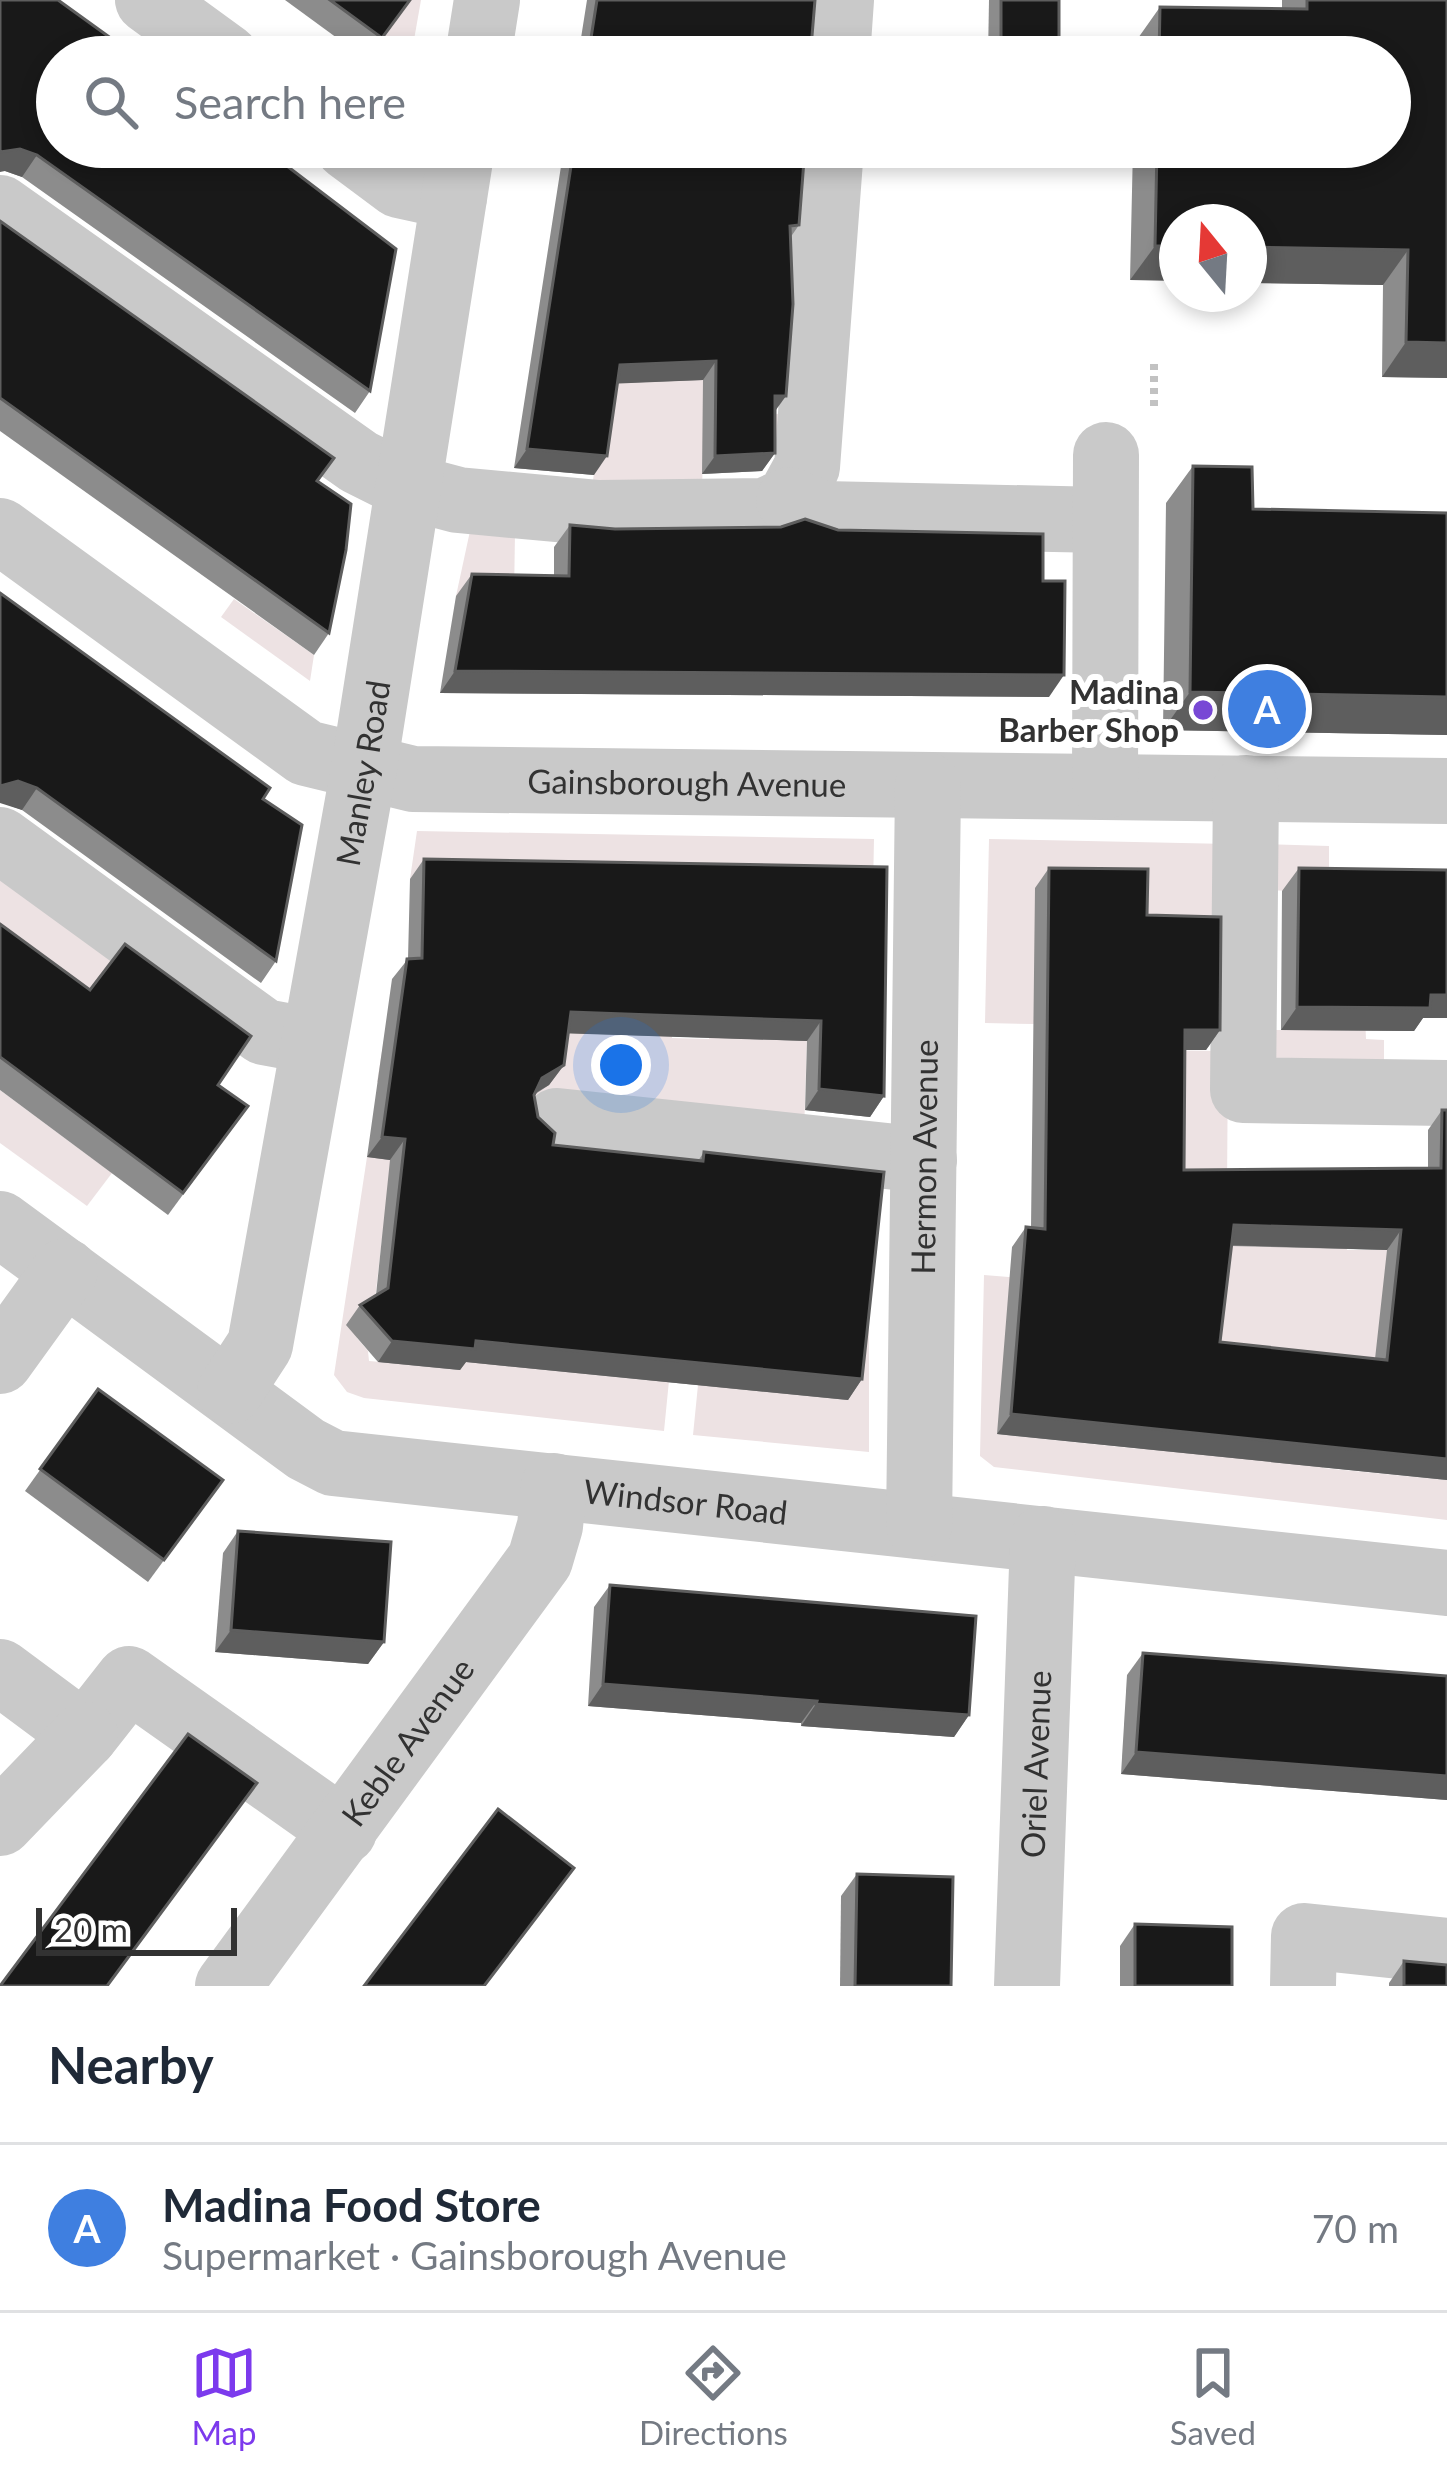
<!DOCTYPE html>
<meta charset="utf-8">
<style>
body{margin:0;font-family:Lato,sans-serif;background:#f2f2f3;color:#1f2937}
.compass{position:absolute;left:1159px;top:204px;width:108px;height:108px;border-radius:50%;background:#fff;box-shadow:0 6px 18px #0003;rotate:342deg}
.scale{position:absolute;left:36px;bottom:30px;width:201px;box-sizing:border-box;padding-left:12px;border:6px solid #323232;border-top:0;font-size:33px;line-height:42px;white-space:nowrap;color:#323232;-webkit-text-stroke:9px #fff;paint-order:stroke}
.you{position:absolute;left:621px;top:1065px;width:42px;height:42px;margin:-30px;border:9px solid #fff;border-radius:50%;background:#1a73e8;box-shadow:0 0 0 18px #1a73e833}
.badge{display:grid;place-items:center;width:78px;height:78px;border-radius:50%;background:#7c3aed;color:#fff;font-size:39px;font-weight:700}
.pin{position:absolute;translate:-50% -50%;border:6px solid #fff;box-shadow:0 3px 12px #0006}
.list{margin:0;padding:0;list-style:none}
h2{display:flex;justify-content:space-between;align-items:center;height:156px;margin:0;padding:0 48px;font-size:51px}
h2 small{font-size:39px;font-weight:400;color:#747a83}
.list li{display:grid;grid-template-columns:78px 1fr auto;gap:36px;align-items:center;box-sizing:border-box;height:168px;padding:0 48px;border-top:3px solid #e0e1e3}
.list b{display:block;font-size:45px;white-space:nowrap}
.list p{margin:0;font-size:39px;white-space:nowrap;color:#747a83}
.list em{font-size:39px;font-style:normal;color:#747a83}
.icon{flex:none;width:66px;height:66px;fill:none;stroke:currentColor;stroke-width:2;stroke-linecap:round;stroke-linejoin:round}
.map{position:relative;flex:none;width:1447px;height:1986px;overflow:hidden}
.search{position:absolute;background:#fff;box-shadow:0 6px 18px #0003;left:36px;right:36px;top:36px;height:132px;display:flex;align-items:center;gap:30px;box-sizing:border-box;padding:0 42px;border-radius:66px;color:#747a83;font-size:45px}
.sheet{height:324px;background:#fff}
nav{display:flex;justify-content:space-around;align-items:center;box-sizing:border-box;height:168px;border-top:3px solid #e0e1e3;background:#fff;font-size:33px;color:#747a83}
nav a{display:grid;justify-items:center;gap:6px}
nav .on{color:#7c3aed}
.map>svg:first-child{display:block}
.green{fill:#ede2e3;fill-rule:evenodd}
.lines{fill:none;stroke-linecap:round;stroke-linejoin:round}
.path{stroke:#c2c2c2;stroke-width:8;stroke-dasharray:6 6;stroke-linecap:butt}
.minor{stroke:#c9c9c9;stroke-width:66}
.wall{fill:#8c8c8c;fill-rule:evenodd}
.shaded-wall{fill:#5e5e5e}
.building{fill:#191919;stroke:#5e5e5e;stroke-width:3;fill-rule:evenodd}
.poi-dot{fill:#7848d5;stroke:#fff;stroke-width:4.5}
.labels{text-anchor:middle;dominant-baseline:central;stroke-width:12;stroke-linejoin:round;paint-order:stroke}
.poi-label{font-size:33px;font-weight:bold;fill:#323232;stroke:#fff;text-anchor:end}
.street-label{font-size:33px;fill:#323232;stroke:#fff}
</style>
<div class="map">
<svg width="1447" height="1986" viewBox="0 0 1447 1986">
<rect width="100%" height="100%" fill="#fff"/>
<g class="green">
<polygon points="410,0 421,0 411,57 369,57"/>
<polygon points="794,243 722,379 723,415 784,414 784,444 703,443 702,496 591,495 607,378 728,247"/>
<polygon points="470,531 515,532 514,597 456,596"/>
<polygon points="234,599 314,655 310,681 221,617"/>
<path d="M 417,831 L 874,839 L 873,888 L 735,1038 L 807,1040 L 804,1133 L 377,1082 L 385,1033 L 547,882 L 410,879 ZM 711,884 L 709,1039 L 672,1038 L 673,987 Z"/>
<polygon points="989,839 1229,844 1226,957 1033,1024 985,1023"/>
<polygon points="1262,844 1329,846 1329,892 1261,890"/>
<polygon points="0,863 120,952 73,1014 0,960"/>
<polygon points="1365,1017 1366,1039 1384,1040 1384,1071 1259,1070 1259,1030 1295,1030"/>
<polygon points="1132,1050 1228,1051 1227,1188 1169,1174"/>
<polygon points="0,1090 112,1173 87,1206 0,1143"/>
<path d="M 506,1136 L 691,1159 L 664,1431 L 364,1398 L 347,1392 L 334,1375 L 367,1157 L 501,1172 ZM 592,1171 L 627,1175 L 616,1280 L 655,1285 L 645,1380 L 500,1365 L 510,1268 L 543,1271 L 551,1199 L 589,1202 ZM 435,1187 L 480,1191 L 460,1369 L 369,1361 L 368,1351 L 357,1338 L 361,1316 L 374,1308 L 382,1239 L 429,1243 Z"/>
<polygon points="869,1238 869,1452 693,1435 698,1385"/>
<polygon points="1092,1244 1346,1245 1347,1250 1412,1250 1373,1380 1332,1376 1323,1468 1447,1480 1447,1520 994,1467 980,1456 984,1275 1044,1280 997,1434 1140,1449 1151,1347"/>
</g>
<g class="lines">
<polyline class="path" points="1154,406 1154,363"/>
<g class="minor">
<polyline points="148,0 226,57"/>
<polyline points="478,57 487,0"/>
<polyline points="837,57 841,0"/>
<polyline points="348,147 399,185 454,197"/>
<polyline points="0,208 359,462 409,487 458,500 599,513 765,511 789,500 807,467 831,147"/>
<polyline points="789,500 823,514 1104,520"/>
<path id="s1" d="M 0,531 L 306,753 L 413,779 L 1447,791"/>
<polyline points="1105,786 1106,455"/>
<polyline points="1246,788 1243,1090 1447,1093"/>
<polyline points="0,840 264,1032 313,1041"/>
<polyline points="557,1121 924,1160"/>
<path id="s2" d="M 0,1224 L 306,1449 L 333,1463 L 1447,1583"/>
<polyline points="0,1361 65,1271"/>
<path id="s3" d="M 230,1391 L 260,1345 L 364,768 L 462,147"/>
<path id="s4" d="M 919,1526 L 928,786"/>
<polyline points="0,1672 85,1735 129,1679 344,1831"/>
<polyline points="0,1823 85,1735"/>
<path id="s5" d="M 228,1986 L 540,1560 L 550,1526 L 554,1486"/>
<path id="s6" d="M 1027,1986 L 1043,1539"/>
<polyline points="1303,1986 1304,1936 1447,1951"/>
</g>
</g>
<g class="wall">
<polygon points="0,0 370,391 355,413 22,177 5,171"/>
<polygon points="285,0 410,0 369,57 363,57"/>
<polygon points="587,0 815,0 812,36 814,57 578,57"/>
<polygon points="989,0 1059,0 1059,43 1049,57 988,57"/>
<polygon points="1282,0 1447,0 1447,378 1382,377 1383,285 1249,283 1249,222 1130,280 1133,147 1390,147 1390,57 1135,57 1136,41 1160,7 1282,8"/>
<polygon points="564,147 805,147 799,225 790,238 775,412 775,453 762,471 702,474 703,380 617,383 594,475 514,468"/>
<polygon points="0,221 317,482 329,633 314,655 0,431"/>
<polygon points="1193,466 1253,509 1447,513 1447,735 1163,730 1166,503"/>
<polygon points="570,525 615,529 838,530 1043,581 1049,697 440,693 456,596 472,574 554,576 554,547"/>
<polygon points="0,593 263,799 276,961 261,983 22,810 3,803"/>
<polygon points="424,859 887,867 884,1096 870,1117 805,1110 807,1041 568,1033 564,1065 549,1085 534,1095 538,1117 553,1145 698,1161 704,1152 862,1379 848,1400 466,1362 460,1370 378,1362 346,1325 360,1305 376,1295 390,1160 367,1157 392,979 408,959 410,879"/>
<path d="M 1049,868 L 1147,915 L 1220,1030 L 1206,1050 L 1185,1050 L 1184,1170 L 1428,1168 L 1428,1130 L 1442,1110 L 1447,1480 L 997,1434 L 1012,1247 L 1026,1227 L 1031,1228 L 1035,888 ZM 1231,1246 L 1387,1250 L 1375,1359 L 1220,1342 Z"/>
<polygon points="1299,868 1447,870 1447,1018 1423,1018 1414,1031 1281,1030 1282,891"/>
<polygon points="0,924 248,1106 168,1215 0,1090"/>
<polygon points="98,1389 223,1480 148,1582 25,1491"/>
<polygon points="238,1531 384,1642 368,1664 215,1652 223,1553"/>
<polygon points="610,1585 969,1715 954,1737 801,1726 801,1723 588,1706 594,1607"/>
<polygon points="1143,1653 1447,1676 1447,1800 1121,1774 1127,1675"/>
<polygon points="857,1874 951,1986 840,1986 841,1896"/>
<polygon points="1135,1924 1232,1986 1120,1986 1120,1946"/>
<polygon points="1404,1961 1447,1986 1389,1986 1389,1983"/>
</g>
<g class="shaded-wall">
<polygon points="1001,43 1059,43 1049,57 991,57"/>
<polygon points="20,149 37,155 22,177 5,171 0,172 0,152"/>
<polygon points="1155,246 1177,246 1177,281 1130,280"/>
<polygon points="1249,247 1408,250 1383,285 1249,283"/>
<polygon points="1406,342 1447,343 1447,378 1382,377"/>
<polygon points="716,361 703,380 607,384 620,365"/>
<polygon points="775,396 786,396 773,414"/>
<polygon points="527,449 607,456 594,475 514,468"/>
<polygon points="775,453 762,471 702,474 715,456"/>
<polygon points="455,671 1064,675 1049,697 440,693"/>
<polygon points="1190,692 1447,697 1447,735 1163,730"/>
<polygon points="18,781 37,788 22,810 0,803 0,786"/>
<polygon points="1431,995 1447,995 1447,1018 1423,1018 1414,1031 1281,1030 1297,1007"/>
<polygon points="571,1012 821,1021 807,1041 556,1033"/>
<polygon points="1185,1030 1220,1030 1206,1050 1171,1050"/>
<polygon points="564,1065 549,1085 527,1098 542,1078"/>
<polygon points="819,1089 884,1096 870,1117 805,1110"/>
<polygon points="382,1137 405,1139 390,1160 367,1157"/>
<polygon points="1234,1225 1401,1230 1387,1250 1220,1245"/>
<polygon points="392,1341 476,1341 862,1379 848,1400 466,1362 460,1370 378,1362"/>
<polygon points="1011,1414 1447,1459 1447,1480 997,1434"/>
<polygon points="231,1630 384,1642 368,1664 215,1652"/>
<polygon points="603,1684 817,1701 801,1723 588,1706"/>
<polygon points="816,1704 969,1715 954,1737 801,1726"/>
<polygon points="1136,1752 1447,1776 1447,1800 1121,1774"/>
</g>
<g class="building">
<polygon points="0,0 58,0 137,57 57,57 57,147 262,147 396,249 370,391 37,155 20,149 0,152"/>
<polygon points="330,0 410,0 382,38"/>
<polygon points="597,0 815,0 812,36 814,57 588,57"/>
<rect x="1001" y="0" width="58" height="43"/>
<polygon points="1307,0 1447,0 1447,343 1406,342 1408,250 1249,247 1249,222 1177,222 1177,246 1155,246 1157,147 1390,147 1390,57 1159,57 1160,7 1307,9"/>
<polygon points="574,147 805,147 799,225 790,226 793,304 786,396 775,396 775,453 715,456 716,361 620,365 607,456 527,449"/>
<polygon points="0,221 334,458 317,481 351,504 346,550 329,633 0,398"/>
<polygon points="1193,466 1252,467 1253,509 1447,513 1447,697 1190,692"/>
<polygon points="805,519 838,530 1043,534 1043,581 1065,581 1064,675 455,671 472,574 569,576 570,525 615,529 781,527"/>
<polygon points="0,593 270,788 263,799 302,825 276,961 37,788 18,781 0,786"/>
<polygon points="424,859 887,867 884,1096 819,1089 821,1021 571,1012 564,1065 542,1078 534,1095 538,1117 555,1133 553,1145 703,1161 704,1152 884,1172 862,1379 476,1341 475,1349 392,1341 360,1305 388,1288 405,1139 382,1137 407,959 422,958"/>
<path d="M 1049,868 L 1148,869 L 1147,915 L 1221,917 L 1220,1030 L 1185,1030 L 1184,1170 L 1441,1168 L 1442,1110 L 1447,1110 L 1447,1459 L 1011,1414 L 1026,1227 L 1045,1229 ZM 1234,1225 L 1401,1230 L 1387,1360 L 1220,1342 Z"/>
<polygon points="1299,868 1447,870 1447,995 1431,995 1430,1008 1297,1007"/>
<polygon points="0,924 90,990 125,944 251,1036 218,1085 248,1106 183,1193 0,1057"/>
<polygon points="98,1389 223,1480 164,1560 40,1469"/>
<polygon points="238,1531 391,1542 384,1642 231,1630"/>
<polygon points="610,1585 976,1616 969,1715 816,1704 817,1701 603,1684"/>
<polygon points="1143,1653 1447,1676 1447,1776 1136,1752"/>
<polygon points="188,1734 257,1783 107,1986 0,1986"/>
<polygon points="498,1809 574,1868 484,1986 364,1986"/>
<polygon points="857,1874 953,1877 951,1986 855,1986"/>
<polygon points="1135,1924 1232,1927 1232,1986 1135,1986"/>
<polygon points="1404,1961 1447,1965 1447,1986 1404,1986"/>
</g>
<circle class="poi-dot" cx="1203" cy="710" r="12"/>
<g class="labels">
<g class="poi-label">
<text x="1179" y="691">Madina<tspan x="1179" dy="38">Barber Shop</tspan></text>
</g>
<g class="street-label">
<text stroke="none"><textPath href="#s3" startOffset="636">Manley Road</textPath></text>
<text stroke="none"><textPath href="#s1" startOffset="762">Gainsborough Avenue</textPath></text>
<text stroke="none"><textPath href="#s4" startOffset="369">Hermon Avenue</textPath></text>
<text stroke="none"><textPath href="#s2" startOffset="765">Windsor Road</textPath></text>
<text stroke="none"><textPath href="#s5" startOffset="303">Keble Avenue</textPath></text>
<text stroke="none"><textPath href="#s6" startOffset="222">Oriel Avenue</textPath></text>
</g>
</g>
</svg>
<svg class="compass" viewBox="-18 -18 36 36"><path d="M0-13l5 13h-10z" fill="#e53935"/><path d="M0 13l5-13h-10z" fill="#747a83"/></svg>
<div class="scale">20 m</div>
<div class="you"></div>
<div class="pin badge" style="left:1267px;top:709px;background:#3f7fe0">A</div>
<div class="search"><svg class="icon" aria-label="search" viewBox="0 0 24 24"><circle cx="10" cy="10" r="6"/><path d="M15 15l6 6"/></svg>Search here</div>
</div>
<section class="sheet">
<h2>Nearby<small></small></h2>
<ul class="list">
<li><span class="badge" style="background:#3f7fe0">A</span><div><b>Madina Food Store</b><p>Supermarket · Gainsborough Avenue</p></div><em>70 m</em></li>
</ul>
</section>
<nav>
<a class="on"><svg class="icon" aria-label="map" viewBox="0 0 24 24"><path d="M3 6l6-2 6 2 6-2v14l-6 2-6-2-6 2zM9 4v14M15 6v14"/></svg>Map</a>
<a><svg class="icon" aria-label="directions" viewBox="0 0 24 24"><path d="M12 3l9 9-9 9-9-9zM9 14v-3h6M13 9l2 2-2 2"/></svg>Directions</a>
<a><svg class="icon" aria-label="saved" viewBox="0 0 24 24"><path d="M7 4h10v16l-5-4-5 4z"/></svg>Saved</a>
</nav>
